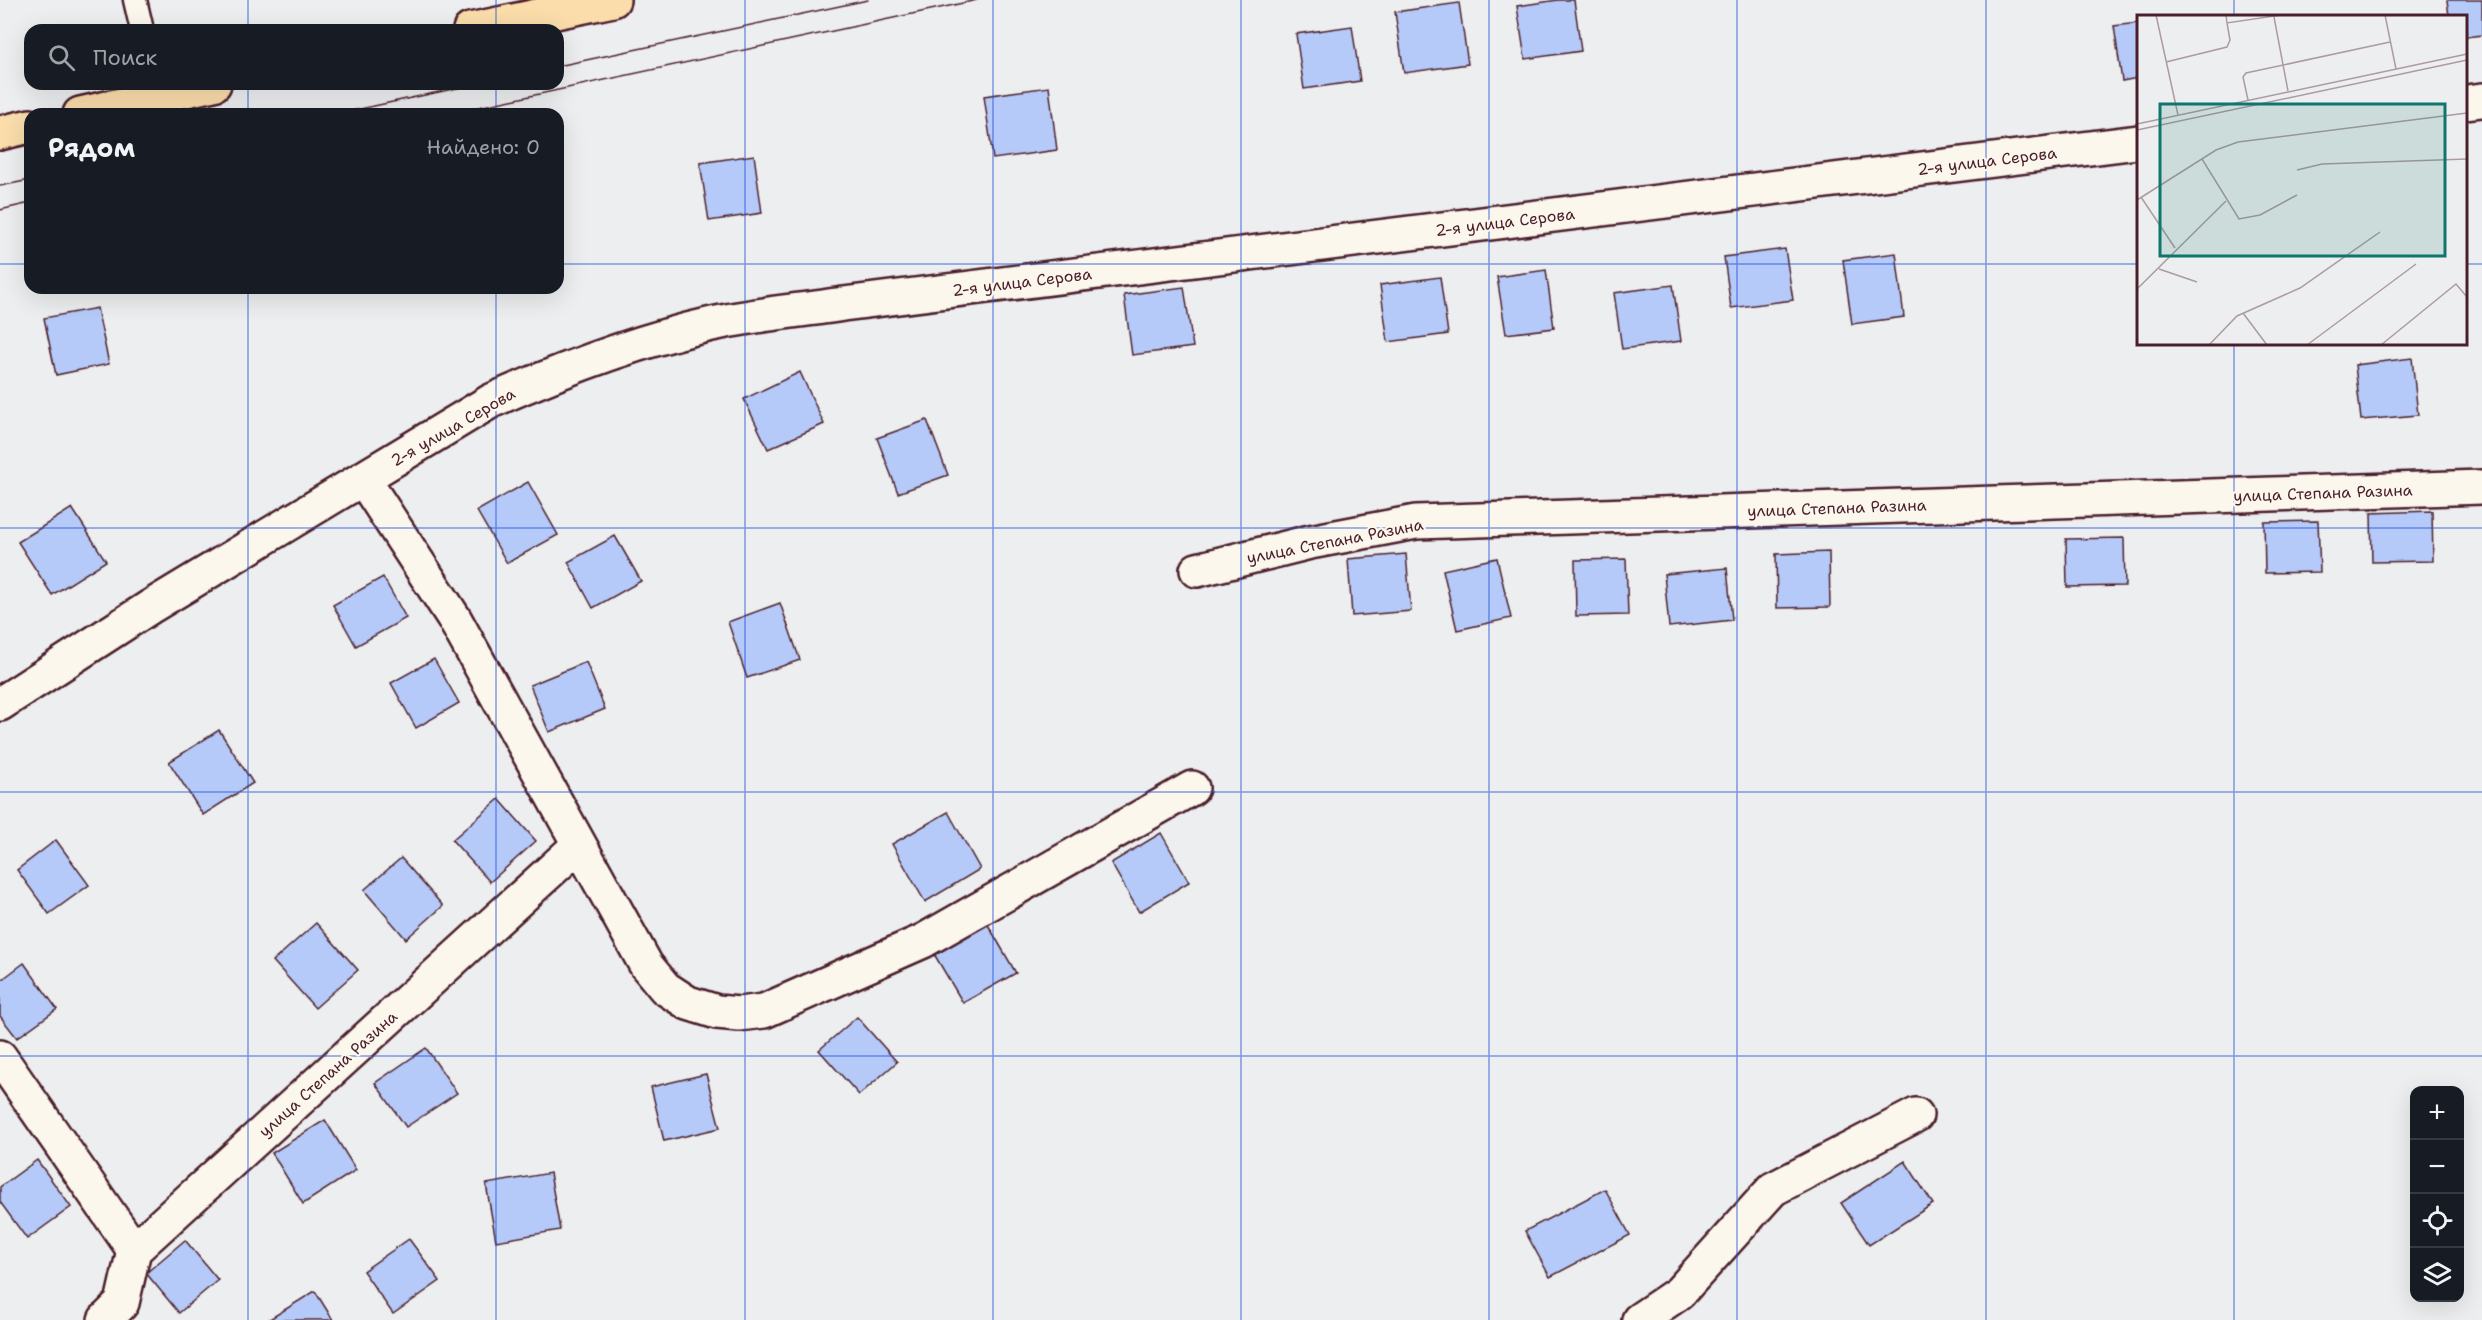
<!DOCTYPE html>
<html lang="ru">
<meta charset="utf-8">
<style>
body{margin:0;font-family:"Shantell Sans",sans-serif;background:#20242c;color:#f1f3f6}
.controls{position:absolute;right:18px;bottom:18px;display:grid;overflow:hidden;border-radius:12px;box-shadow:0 6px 24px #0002}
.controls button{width:54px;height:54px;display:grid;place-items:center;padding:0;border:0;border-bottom:2px solid #363941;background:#171b24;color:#f1f3f6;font:30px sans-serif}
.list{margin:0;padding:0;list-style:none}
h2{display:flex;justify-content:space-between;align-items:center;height:78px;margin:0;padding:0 24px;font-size:26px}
h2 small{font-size:20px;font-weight:400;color:#9ea1a6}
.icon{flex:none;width:33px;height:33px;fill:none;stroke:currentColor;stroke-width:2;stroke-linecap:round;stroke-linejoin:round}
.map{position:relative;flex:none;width:2482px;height:1320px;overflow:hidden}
.search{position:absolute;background:#171b24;box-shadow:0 6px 24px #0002;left:24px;top:24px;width:540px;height:66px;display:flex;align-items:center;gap:15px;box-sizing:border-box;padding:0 21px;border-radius:18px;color:#9ea1a6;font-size:22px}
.panel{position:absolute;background:#171b24;box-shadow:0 6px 24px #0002;left:24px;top:108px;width:540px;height:186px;border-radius:18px}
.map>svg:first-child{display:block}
.building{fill:#b5caf9;stroke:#4a1f2b;stroke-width:1.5}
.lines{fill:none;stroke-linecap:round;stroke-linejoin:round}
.service-casing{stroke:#4a1f2b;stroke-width:27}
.minor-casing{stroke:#4a1f2b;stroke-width:38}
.primary-casing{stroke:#4a1f2b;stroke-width:38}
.service{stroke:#fbf7ec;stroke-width:22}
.minor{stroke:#fbf7ec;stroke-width:33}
.primary{stroke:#faddab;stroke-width:33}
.tram{stroke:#4a1f2b;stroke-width:1.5}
.grid{fill:none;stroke:#1d4ed8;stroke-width:1.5;stroke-opacity:0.55}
.labels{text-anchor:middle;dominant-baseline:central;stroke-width:4.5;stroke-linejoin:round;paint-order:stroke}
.street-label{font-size:16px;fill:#4a1f2b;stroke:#fbf7ec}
.inset-road{fill:none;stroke:#ac9ba1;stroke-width:1.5}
.view{fill:#0f766e;fill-opacity:0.15;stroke:#0f766e;stroke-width:3}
.inset-edge{fill:none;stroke:#4a1f2b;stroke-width:3}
</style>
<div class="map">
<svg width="2482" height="1320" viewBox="0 0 2482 1320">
<rect width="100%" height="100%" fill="#edeeef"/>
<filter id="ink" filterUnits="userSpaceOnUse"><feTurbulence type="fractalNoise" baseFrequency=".0167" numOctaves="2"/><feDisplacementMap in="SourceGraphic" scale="12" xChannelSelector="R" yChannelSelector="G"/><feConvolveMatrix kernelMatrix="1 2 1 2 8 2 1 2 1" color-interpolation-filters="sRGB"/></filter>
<g filter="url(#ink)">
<g class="building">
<polygon points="1558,0 1574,0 1581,51 1525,59 1517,6"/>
<polygon points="2447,0 2482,0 2482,35 2466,37 2466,16 2449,16"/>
<polygon points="1459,3 1468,64 1404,73 1395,12"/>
<polygon points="2138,23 2138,78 2122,81 2114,26"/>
<polygon points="1352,26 1360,81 1304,89 1296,34"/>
<polygon points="1049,87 1057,150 993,159 984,96"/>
<polygon points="754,155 762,213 709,221 700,163"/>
<polygon points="1785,249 1793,300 1731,308 1724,257"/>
<polygon points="1896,253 1904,317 1852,324 1843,260"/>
<polygon points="1546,270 1554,328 1506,334 1497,277"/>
<polygon points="1440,277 1448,334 1388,342 1380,285"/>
<polygon points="1673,285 1681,341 1622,349 1614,293"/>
<polygon points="1184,287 1193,347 1132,355 1124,295"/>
<polygon points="97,308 109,364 56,375 44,318"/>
<polygon points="2412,358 2418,415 2361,420 2355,365"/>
<polygon points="800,372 824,424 768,449 744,399"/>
<polygon points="927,420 948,475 898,493 877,438"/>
<polygon points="528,482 558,535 507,563 477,511"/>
<polygon points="72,508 106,561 52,595 18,542"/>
<polygon points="2432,511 2433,561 2372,562 2371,513"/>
<polygon points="2318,521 2320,572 2265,573 2264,522"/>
<polygon points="615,536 641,581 593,608 568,562"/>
<polygon points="2124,538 2125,586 2067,587 2066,539"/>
<polygon points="1829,552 1830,607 1777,608 1776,554"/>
<polygon points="1406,554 1411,611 1352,616 1348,559"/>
<polygon points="1497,558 1511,618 1457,630 1443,570"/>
<polygon points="1626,559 1628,615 1576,616 1575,560"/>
<polygon points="1727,568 1732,620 1669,627 1664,574"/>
<polygon points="383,577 406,618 356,646 333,605"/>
<polygon points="780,603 800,660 747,678 728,622"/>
<polygon points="434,659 459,703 416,728 391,683"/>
<polygon points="586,662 605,709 549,732 530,685"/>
<polygon points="219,730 253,783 203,815 169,762"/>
<polygon points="499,799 536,841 490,882 452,840"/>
<polygon points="948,812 980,869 925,902 892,844"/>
<polygon points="1161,833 1189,882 1139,912 1111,863"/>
<polygon points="56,840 89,885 49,914 17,870"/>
<polygon points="401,858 443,906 406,939 364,890"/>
<polygon points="316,923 358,970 315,1008 273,961"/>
<polygon points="987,923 1016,973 963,1003 934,954"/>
<polygon points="24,963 57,1009 17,1038 0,1016 0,981"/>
<polygon points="857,1017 897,1062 859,1095 819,1050"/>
<polygon points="426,1048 457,1093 406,1127 375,1083"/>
<polygon points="706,1074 720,1128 664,1141 651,1087"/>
<polygon points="325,1120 356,1170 303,1204 272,1153"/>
<polygon points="37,1160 71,1207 27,1239 0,1202 0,1187"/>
<polygon points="1905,1161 1933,1204 1869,1245 1841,1203"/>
<polygon points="550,1173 560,1230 496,1241 486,1184"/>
<polygon points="1605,1189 1630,1235 1550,1277 1525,1231"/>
<polygon points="409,1239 440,1281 393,1314 363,1271"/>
<polygon points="185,1240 218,1280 179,1313 146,1273"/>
<polygon points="315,1291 333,1320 268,1320"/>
</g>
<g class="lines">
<defs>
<polyline id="service" points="135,0 142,30"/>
<g id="minor">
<polyline points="2466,102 2482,100"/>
<polyline points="364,480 454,618 646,965 665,988 688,1003 717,1012 739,1014 764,1011 923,941 1192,788"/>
<polyline points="1197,570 1310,542 1416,522 2482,487"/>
<path d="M 0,704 L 150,607 L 491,401 C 561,370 636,341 712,324 C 755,314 800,311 843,304 L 2138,142"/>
<polyline points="0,1057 134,1250"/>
<polyline points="105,1320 122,1303 134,1250 579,845"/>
<polyline points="1639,1320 1679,1293 1773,1189 1916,1115"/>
</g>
<g id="primary">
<polyline points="470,30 613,0"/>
<polyline points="80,114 214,84"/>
<polyline points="0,133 30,126"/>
</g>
</defs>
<use href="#service" class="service-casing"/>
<use href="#minor" class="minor-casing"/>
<use href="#primary" class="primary-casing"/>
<use href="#service" class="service"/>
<use href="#minor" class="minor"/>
<use href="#primary" class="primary"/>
<g class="tram">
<polyline points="558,66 868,0"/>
<polyline points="337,114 476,84"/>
<polyline points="446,114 977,0"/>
<polyline points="0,186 30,180"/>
<polyline points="0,210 30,203"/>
</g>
</g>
</g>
<path class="grid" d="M 248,0 L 248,30M 496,0 L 496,30M 745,0 L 745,1320M 993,0 L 993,1320M 1241,0 L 1241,1320M 1489,0 L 1489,1320M 1737,0 L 1737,1320M 1986,0 L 1986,1320M 2234,0 L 2234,16M 248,84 L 248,114M 496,84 L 496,114M 0,264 L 30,264M 558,264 L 2138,264M 2466,264 L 2482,264M 248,288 L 248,1320M 496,288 L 496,1320M 2234,344 L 2234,1320M 0,528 L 2482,528M 0,792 L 2482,792M 0,1056 L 2482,1056"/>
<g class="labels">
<g class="street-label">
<text transform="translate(1987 161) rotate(-7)">2-я улица Серова</text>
<text transform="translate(1505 222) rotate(-7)">2-я улица Серова</text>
<text transform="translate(1022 282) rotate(-7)">2-я улица Серова</text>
<text transform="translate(453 427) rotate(-30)">2-я улица Серова</text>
<text transform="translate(2323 493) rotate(-2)">улица Степана Разина</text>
<text transform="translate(1837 508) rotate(-2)">улица Степана Разина</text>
<text transform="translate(1335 541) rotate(-11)">улица Степана Разина</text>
<text transform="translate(328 1074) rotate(-42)">улица Степана Разина</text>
</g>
</g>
<g transform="translate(2137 15)">
<rect width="330" height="330" fill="#edeeef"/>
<path class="inset-road" d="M 19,0 L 41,100M 89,0 L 90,8 L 144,0M 248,0 L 259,54M 137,2 L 151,76M 29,47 L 90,32 L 93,25 L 90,8M 111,85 L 106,62 L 109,58 L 253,27M 0,109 L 330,39M 0,115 L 330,45M 65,144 L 102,204 L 123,200 L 160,180M 160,155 L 185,149 L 330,144M 4,182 L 38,233M 0,185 L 79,135 L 101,127 L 330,98M 22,254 L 60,267M 0,274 L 89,186M 106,298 L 130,330M 72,330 L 100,301 L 163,273 L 243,217M 170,330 L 279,249M 244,330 L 319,269 L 330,282"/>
<path class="view" d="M 23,89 L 308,89 L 308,241 L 23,241 Z"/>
<rect width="330" height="330" class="inset-edge"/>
</g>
</svg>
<div class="controls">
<button>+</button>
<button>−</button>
<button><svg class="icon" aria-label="locate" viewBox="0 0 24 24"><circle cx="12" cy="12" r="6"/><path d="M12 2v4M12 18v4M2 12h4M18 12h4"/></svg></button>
<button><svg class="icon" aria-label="layers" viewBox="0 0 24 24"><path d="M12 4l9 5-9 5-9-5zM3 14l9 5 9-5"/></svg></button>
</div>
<div class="search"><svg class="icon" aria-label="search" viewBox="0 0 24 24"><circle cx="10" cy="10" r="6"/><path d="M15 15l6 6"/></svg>Поиск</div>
<section class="panel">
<h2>Рядом<small>Найдено: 0</small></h2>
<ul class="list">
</ul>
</section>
</div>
